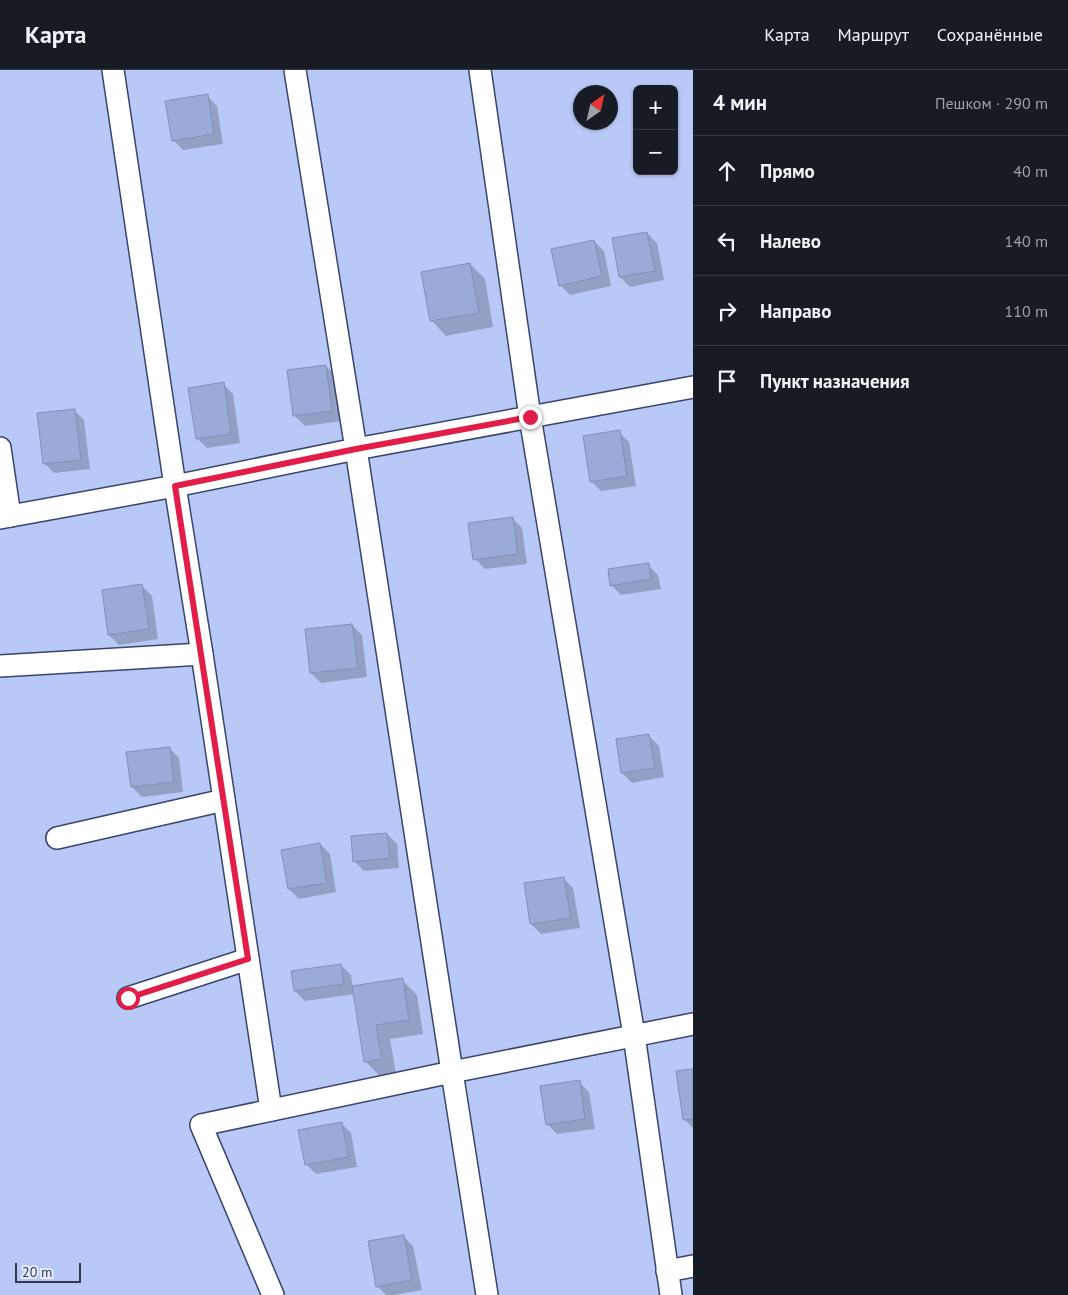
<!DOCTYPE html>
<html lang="ru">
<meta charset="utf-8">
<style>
body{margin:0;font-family:"PT Sans",sans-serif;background:#20242c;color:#f1f3f6}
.controls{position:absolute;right:15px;top:15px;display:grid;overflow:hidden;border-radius:8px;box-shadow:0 1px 4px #0004}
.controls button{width:45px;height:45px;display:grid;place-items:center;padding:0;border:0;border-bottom:1px solid #363941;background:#171b24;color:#f1f3f6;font:25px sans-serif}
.compass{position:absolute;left:573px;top:15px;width:45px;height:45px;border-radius:50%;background:#171b24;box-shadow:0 1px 4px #0004;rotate:34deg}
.scale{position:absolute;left:15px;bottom:12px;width:66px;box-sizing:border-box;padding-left:5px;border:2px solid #333a4c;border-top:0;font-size:14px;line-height:18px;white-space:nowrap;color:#333a4c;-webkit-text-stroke:4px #e3ebfe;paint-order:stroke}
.stop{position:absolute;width:15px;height:15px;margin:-11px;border:4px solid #e11d48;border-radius:50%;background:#fff}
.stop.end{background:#e11d48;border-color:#fff;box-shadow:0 1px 5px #0008}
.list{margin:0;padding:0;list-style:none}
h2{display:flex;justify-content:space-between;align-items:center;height:65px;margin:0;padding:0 20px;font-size:21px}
h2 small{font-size:16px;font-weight:400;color:#9ea1a6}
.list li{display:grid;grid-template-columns:32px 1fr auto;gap:15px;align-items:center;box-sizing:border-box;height:70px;padding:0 20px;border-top:1px solid #363941}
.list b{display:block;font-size:19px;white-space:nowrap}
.list em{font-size:16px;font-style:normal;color:#9ea1a6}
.icon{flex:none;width:28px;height:28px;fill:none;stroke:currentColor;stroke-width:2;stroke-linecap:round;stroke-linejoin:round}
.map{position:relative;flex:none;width:693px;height:1225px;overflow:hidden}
header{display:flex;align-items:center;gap:30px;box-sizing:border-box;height:70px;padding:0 25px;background:#171b24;border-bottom:1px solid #363941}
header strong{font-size:24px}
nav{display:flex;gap:28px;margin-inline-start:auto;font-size:18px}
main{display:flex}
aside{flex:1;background:#171b24}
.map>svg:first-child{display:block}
.shadow{fill:#0003}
.building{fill:#9aabd7;stroke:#7f90bb}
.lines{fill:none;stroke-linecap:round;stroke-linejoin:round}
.street-casing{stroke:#38466c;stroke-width:24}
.street{stroke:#fff;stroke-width:21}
.route{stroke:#e11d48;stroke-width:6}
</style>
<header>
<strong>Карта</strong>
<nav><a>Карта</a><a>Маршрут</a><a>Сохранённые</a></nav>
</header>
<main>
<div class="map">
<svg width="693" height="1225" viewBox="0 0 693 1225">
<rect width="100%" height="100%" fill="#b8c9f7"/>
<g class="shadow">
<polygon points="207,26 217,36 223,74 183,80 173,70"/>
<polygon points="647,163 657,173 664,210 630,217 620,207"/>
<polygon points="594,171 604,181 611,216 570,225 560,215"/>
<polygon points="470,194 485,209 493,257 446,266 432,251 423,203"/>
<polygon points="326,296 336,306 342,351 305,356 295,346"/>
<polygon points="223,314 233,324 240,373 207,378 197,368"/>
<polygon points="74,340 84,350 90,399 54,403 44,393"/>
<polygon points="619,362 629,372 636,416 601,421 591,411"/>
<polygon points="512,448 522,458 527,494 485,499 475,489"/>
<polygon points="648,495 658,505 661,519 621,525 611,515"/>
<polygon points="142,516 152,526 158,569 119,575 109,565"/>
<polygon points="352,555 362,565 367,607 321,613 311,603"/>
<polygon points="649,666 659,676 664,707 632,713 622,703"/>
<polygon points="169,678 179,688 183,722 142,727 132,717"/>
<polygon points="387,764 397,774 399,798 364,801 354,791"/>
<polygon points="320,774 330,784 336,822 299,829 289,819"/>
<polygon points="563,808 573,818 580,858 541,864 531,854"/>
<polygon points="341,895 351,905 353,917 402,910 417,925 423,964 390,969 396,1004 380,1006 365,991 355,924 305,931 295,921 293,902"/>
<polygon points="693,1000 693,1058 684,1049"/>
<polygon points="579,1012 589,1022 595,1059 557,1064 547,1054"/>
<polygon points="341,1053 351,1063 357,1097 316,1104 306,1094"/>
<polygon points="403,1166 413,1176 422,1220 394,1225 386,1225 377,1216"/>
</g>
<g class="building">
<polygon points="208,24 214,64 172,71 165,31"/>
<polygon points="647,162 655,201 619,207 612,168"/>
<polygon points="594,170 602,206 559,216 551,179"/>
<polygon points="470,193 479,243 430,251 421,202"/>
<polygon points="326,295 332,341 293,346 287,300"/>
<polygon points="224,312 231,364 196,369 188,318"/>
<polygon points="75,339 81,390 43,394 37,343"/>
<polygon points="620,360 627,406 590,412 583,366"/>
<polygon points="513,447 518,484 473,490 468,453"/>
<polygon points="649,493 651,509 610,516 608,499"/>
<polygon points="142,514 149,559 108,565 102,520"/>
<polygon points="352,554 358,598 310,603 305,559"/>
<polygon points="649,664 655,698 621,703 616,669"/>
<polygon points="170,677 174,712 131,717 126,682"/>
<polygon points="387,763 390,788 353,792 351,766"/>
<polygon points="320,773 327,813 288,819 281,780"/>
<polygon points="564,807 571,848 530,854 524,813"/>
<polygon points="341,894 344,914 294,921 291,901"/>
<polygon points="403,908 409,950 376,955 382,989 364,992 352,916"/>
<polygon points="693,999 693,1049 683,1050 676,1001"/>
<polygon points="580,1010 585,1049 546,1055 540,1016"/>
<polygon points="342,1052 348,1087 305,1095 298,1060"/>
<polygon points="404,1165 412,1210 376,1217 368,1171"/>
</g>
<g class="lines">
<defs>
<g id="street">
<polyline points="480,0 530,347 693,317"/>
<polyline points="0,378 10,446"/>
<polyline points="0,448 175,416 113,0"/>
<polyline points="0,596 202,584"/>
<polyline points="57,768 224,730"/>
<polyline points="128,928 248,889"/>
<polyline points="271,1040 202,584 175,416 356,379 295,0"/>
<polyline points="667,1201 693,1196"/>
<polyline points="273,1225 201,1055 452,1002 487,1225"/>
<polyline points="671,1225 634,965 530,347 356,379 452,1002 693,954"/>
</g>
</defs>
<use href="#street" class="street-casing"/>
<use href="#street" class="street"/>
</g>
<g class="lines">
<polyline class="route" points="128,928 248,889 175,416 356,379 530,347"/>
</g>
</svg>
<div class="controls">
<button>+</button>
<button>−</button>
</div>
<svg class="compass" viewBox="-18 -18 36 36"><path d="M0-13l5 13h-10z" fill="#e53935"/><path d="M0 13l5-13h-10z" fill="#9ea1a6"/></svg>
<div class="scale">20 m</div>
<div class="stop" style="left:128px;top:928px"></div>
<div class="stop end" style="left:530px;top:347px"></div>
</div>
<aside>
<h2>4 мин<small>Пешком · 290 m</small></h2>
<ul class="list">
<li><svg class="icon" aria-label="ahead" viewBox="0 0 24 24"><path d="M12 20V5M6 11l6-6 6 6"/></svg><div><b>Прямо</b></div><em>40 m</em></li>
<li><svg class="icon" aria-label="left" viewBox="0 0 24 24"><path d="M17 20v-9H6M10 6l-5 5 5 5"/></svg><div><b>Налево</b></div><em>140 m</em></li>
<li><svg class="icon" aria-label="right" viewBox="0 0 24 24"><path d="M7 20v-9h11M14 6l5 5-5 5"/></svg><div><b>Направо</b></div><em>110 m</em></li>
<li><svg class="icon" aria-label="arrive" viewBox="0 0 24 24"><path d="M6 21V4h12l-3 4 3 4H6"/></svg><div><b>Пункт назначения</b></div></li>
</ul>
</aside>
</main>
